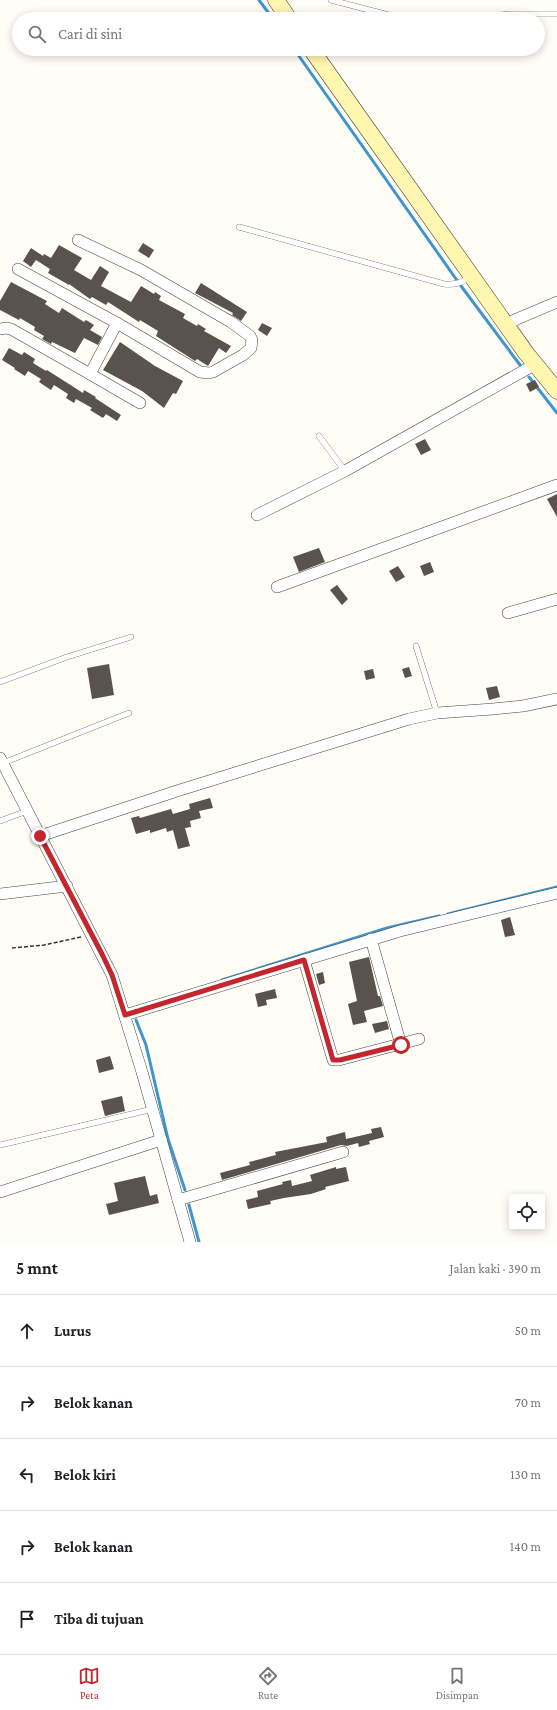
<!DOCTYPE html>
<html lang="id">
<meta charset="utf-8">
<style>
body{margin:0;font-family:"Crimson Pro",serif;background:#f6f6f6;color:#202124}
.controls{position:absolute;right:12px;bottom:12px;display:grid;overflow:hidden;border-radius:4px;box-shadow:0 2px 10px #0003}
.controls button{width:36px;height:36px;display:grid;place-items:center;padding:0;border:0;border-bottom:1px solid #e0e0e0;background:#fff;color:#202124;font:20px sans-serif}
.stop{position:absolute;width:12px;height:12px;margin:-9px;border:3px solid #c4262e;border-radius:50%;background:#fff}
.stop.end{background:#c4262e;border-color:#fff;box-shadow:0 1px 4px #0008}
.list{margin:0;padding:0;list-style:none}
h2{display:flex;justify-content:space-between;align-items:center;height:52px;margin:0;padding:0 16px;font-size:17px}
h2 small{font-size:13px;font-weight:400;color:#757577}
.list li{display:grid;grid-template-columns:26px 1fr auto;gap:12px;align-items:center;box-sizing:border-box;height:72px;padding:0 16px;border-top:1px solid #e0e0e0}
.list b{display:block;font-size:15px;white-space:nowrap}
.list em{font-size:13px;font-style:normal;color:#757577}
.icon{flex:none;width:22px;height:22px;fill:none;stroke:currentColor;stroke-width:2;stroke-linecap:round;stroke-linejoin:round}
.map{position:relative;flex:none;width:557px;height:1242px;overflow:hidden}
.search{position:absolute;background:#fff;box-shadow:0 2px 10px #0003;left:12px;right:12px;top:12px;height:44px;display:flex;align-items:center;gap:10px;box-sizing:border-box;padding:0 14px;border-radius:22px;color:#757577;font-size:15px}
.sheet{height:412px;background:#fff}
nav{display:flex;justify-content:space-around;align-items:center;box-sizing:border-box;height:56px;border-top:1px solid #e0e0e0;background:#fff;font-size:11px;color:#757577}
nav a{display:grid;justify-items:center;gap:2px}
nav .on{color:#c4262e}
.map>svg:first-child{display:block}
.lines{fill:none;stroke-linecap:round;stroke-linejoin:round}
.stream{stroke:#3f96cf;stroke-width:3}
.building{fill:#5a524d}
.lane-casing{stroke:#444;stroke-width:6}
.street-casing{stroke:#444;stroke-width:12}
.secondary-casing{stroke:#333;stroke-width:17}
.path{stroke:#333;stroke-width:1.5;stroke-dasharray:4 2;stroke-linecap:butt}
.lane{stroke:#fff;stroke-width:5.5}
.street{stroke:#fff;stroke-width:11}
.secondary{stroke:#fff6b0;stroke-width:16}
.route{stroke:#c4262e;stroke-width:5}
</style>
<div class="map">
<svg width="557" height="1242" viewBox="0 0 557 1242">
<rect width="100%" height="100%" fill="#fffdf5"/>
<g class="lines">
<g class="stream">
<polyline points="259,0 273,19"/>
<polyline points="294,49 461,286 520,365"/>
<polyline points="529,377 557,413"/>
<polyline points="448,914 557,887"/>
<polyline points="222,980 387,928 439,916"/>
<polyline points="136,1020 146,1045 168,1139 185,1190"/>
<polyline points="189,1205 199,1242"/>
</g>
</g>
<g class="building">
<polygon points="143,243 154,250 149,258 138,251"/>
<polygon points="59,245 82,258 74,270 91,280 100,266 109,272 101,286 131,302 141,286 154,294 155,292 161,296 159,300 185,314 183,318 197,326 198,324 206,329 204,331 231,346 226,353 219,348 208,366 197,359 195,361 156,336 158,331 140,320 139,322 108,302 106,305 92,297 90,299 69,284 69,285 48,273 50,269 36,260 31,267 23,261 31,248 43,256 44,254 51,258"/>
<polygon points="11,282 47,301 45,304 59,313 62,308 84,322 86,320 94,325 90,330 102,337 98,345 84,338 75,353 52,342 51,344 42,339 44,336 34,330 35,327 20,318 19,320 0,310 0,301"/>
<polygon points="201,283 247,312 241,321 232,315 233,313 195,293"/>
<polygon points="262,323 272,328 267,336 258,330"/>
<polygon points="120,342 155,366 183,381 176,394 173,393 164,408 142,391 103,370"/>
<polygon points="9,348 22,355 24,352 35,359 33,363 46,371 47,370 83,393 84,390 96,397 95,398 121,415 117,421 106,414 103,418 90,410 92,408 76,399 74,403 66,398 68,394 54,385 51,390 39,382 41,379 28,371 25,376 14,369 15,368 2,360"/>
<polygon points="535,380 539,387 530,392 526,384"/>
<polygon points="425,439 431,450 421,455 415,444"/>
<polygon points="557,494 557,517 547,499"/>
<polygon points="319,548 325,562 299,572 293,557"/>
<polygon points="430,562 434,572 424,576 420,566"/>
<polygon points="398,566 405,577 396,582 389,571"/>
<polygon points="337,585 348,599 342,605 330,590"/>
<polygon points="109,664 114,695 92,699 87,668"/>
<polygon points="409,667 412,676 405,678 402,669"/>
<polygon points="373,669 375,678 366,680 364,671"/>
<polygon points="497,686 500,697 489,700 486,688"/>
<polygon points="210,798 213,808 199,811 201,818 190,821 191,827 185,828 190,846 178,849 173,830 167,832 166,828 150,833 150,830 136,834 131,818 139,816 140,818 171,809 173,814 190,809 189,804"/>
<polygon points="510,917 515,935 505,937 501,920"/>
<polygon points="369,957 378,996 380,996 383,1006 364,1011 367,1022 353,1025 348,1004 357,1001 349,962"/>
<polygon points="323,972 325,983 319,985 316,974"/>
<polygon points="275,989 277,998 266,1000 267,1005 258,1007 255,994"/>
<polygon points="387,1021 389,1029 375,1033 372,1024"/>
<polygon points="110,1056 114,1069 99,1073 96,1060"/>
<polygon points="122,1096 125,1111 105,1116 101,1101"/>
<polygon points="381,1127 384,1137 369,1141 370,1144 359,1147 358,1143 347,1146 341,1145 222,1180 220,1173 250,1165 249,1162 276,1155 275,1152 327,1142 326,1137 345,1132 346,1139 372,1133 371,1129"/>
<polygon points="336,1167 336,1169 346,1167 349,1181 325,1187 326,1189 311,1194 284,1198 270,1201 271,1204 248,1209 246,1200 258,1197 257,1191 283,1184 282,1182 291,1180 292,1186 312,1181 310,1175"/>
<polygon points="145,1176 150,1196 157,1194 159,1203 109,1215 106,1204 118,1201 114,1183"/>
</g>
<g class="lines">
<defs>
<g id="lane">
<polyline points="331,0 404,19"/>
<polyline points="466,19 510,14 557,14"/>
<path d="M 239,227 L 444,284 C 455,285 462,283 471,276"/>
<polyline points="319,436 345,471"/>
<polyline points="416,646 437,713"/>
<polyline points="0,682 67,657 131,637"/>
<polyline points="3,763 129,713"/>
<polyline points="0,821 27,811"/>
<polyline points="0,1145 153,1109"/>
</g>
<g id="street">
<polyline points="18,269 117,323 200,372 209,373 213,372 243,355 251,348 252,340 250,336 231,322 141,270 78,240"/>
<polyline points="505,324 557,302"/>
<polyline points="0,329 6,328 11,329 90,374 117,323"/>
<polyline points="90,374 140,403"/>
<polyline points="257,515 345,471 534,365"/>
<polyline points="277,587 557,485"/>
<polyline points="508,613 557,599"/>
<polyline points="0,758 112,975 142,1072 190,1242"/>
<polyline points="40,836 180,790 409,719 437,713 493,709 523,706 557,699"/>
<polyline points="0,894 67,886"/>
<polyline points="371,939 401,1045"/>
<polyline points="304,960 333,1060 339,1060 419,1039"/>
<polyline points="125,1015 400,931 557,893"/>
<polyline points="0,1192 161,1140"/>
<polyline points="178,1200 343,1152"/>
</g>
<g id="secondary">
<polyline points="276,0 289,19"/>
<polyline points="311,49 526,353 557,391"/>
</g>
</defs>
<use href="#lane" class="lane-casing"/>
<use href="#street" class="street-casing"/>
<use href="#secondary" class="secondary-casing"/>
<polyline class="path" points="12,948 44,945 81,937"/>
<use href="#lane" class="lane"/>
<use href="#street" class="street"/>
<use href="#secondary" class="secondary"/>
</g>
<g class="lines">
<polyline class="route" points="40,836 102,954 112,975 125,1015 304,960 333,1060 340,1060 401,1045"/>
</g>
</svg>
<div class="controls">
<button><svg class="icon" aria-label="locate" viewBox="0 0 24 24"><circle cx="12" cy="12" r="6"/><path d="M12 2v4M12 18v4M2 12h4M18 12h4"/></svg></button>
</div>
<div class="stop" style="left:401px;top:1045px"></div>
<div class="stop end" style="left:40px;top:836px"></div>
<div class="search"><svg class="icon" aria-label="search" viewBox="0 0 24 24"><circle cx="10" cy="10" r="6"/><path d="M15 15l6 6"/></svg>Cari di sini</div>
</div>
<section class="sheet">
<h2>5 mnt<small>Jalan kaki · 390 m</small></h2>
<ul class="list">
<li><svg class="icon" aria-label="ahead" viewBox="0 0 24 24"><path d="M12 20V5M6 11l6-6 6 6"/></svg><div><b>Lurus</b></div><em>50 m</em></li>
<li><svg class="icon" aria-label="right" viewBox="0 0 24 24"><path d="M7 20v-9h11M14 6l5 5-5 5"/></svg><div><b>Belok kanan</b></div><em>70 m</em></li>
<li><svg class="icon" aria-label="left" viewBox="0 0 24 24"><path d="M17 20v-9H6M10 6l-5 5 5 5"/></svg><div><b>Belok kiri</b></div><em>130 m</em></li>
<li><svg class="icon" aria-label="right" viewBox="0 0 24 24"><path d="M7 20v-9h11M14 6l5 5-5 5"/></svg><div><b>Belok kanan</b></div><em>140 m</em></li>
<li><svg class="icon" aria-label="arrive" viewBox="0 0 24 24"><path d="M6 21V4h12l-3 4 3 4H6"/></svg><div><b>Tiba di tujuan</b></div></li>
</ul>
</section>
<nav>
<a class="on"><svg class="icon" aria-label="map" viewBox="0 0 24 24"><path d="M3 6l6-2 6 2 6-2v14l-6 2-6-2-6 2zM9 4v14M15 6v14"/></svg>Peta</a>
<a><svg class="icon" aria-label="directions" viewBox="0 0 24 24"><path d="M12 3l9 9-9 9-9-9zM9 14v-3h6M13 9l2 2-2 2"/></svg>Rute</a>
<a><svg class="icon" aria-label="saved" viewBox="0 0 24 24"><path d="M7 4h10v16l-5-4-5 4z"/></svg>Disimpan</a>
</nav>
